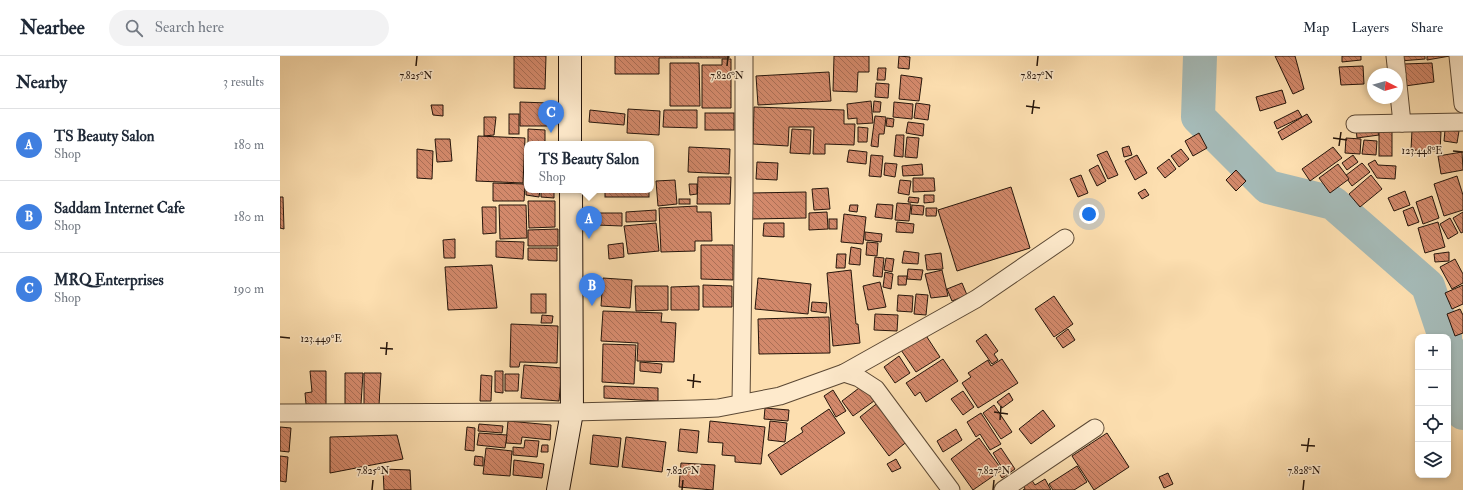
<!DOCTYPE html>
<meta charset="utf-8">
<style>
body{margin:0;font-family:"IM FELL Double Pica",serif;background:#f2f2f3;color:#1f2937}
.controls{position:absolute;right:12px;bottom:12px;display:grid;overflow:hidden;border-radius:8px;box-shadow:0 2px 6px #0003}
.controls button{width:36px;height:36px;display:grid;place-items:center;padding:0;border:0;border-bottom:1px solid #e0e1e3;background:#fff;color:#1f2937;font:20px sans-serif}
.compass{position:absolute;left:1087px;top:12px;width:36px;height:36px;border-radius:50%;background:#fff;box-shadow:0 2px 6px #0003;rotate:96deg}
.you{position:absolute;left:809px;top:158px;width:14px;height:14px;margin:-10px;border:3px solid #fff;border-radius:50%;background:#1a73e8;box-shadow:0 0 0 6px #1a73e833}
.badge{display:grid;place-items:center;width:26px;height:26px;border-radius:50%;background:#2563eb;color:#fff;font-size:13px;font-weight:700}
.pin{position:absolute;translate:-50% -33px;filter:drop-shadow(0 1px 2px #0008)}
.pin::after{content:'';position:absolute;top:21px;width:14px;height:12px;background:inherit;clip-path:polygon(0 0,100% 0,50% 100%)}
.popup{position:absolute;left:244px;top:85px;width:130px;height:52px;box-sizing:border-box;display:grid;place-content:center;border-radius:8px;background:#fff;filter:drop-shadow(0 1px 3px #0005);font-size:13px;white-space:nowrap;color:#747a83}
.popup b{font-size:15px;color:#1f2937}
.popup::after{content:'';position:absolute;left:50%;top:100%;margin-left:-8px;border:8px solid transparent;border-top-color:#fff}
.list{margin:0;padding:0;list-style:none}
h2{display:flex;justify-content:space-between;align-items:center;height:52px;margin:0;padding:0 16px;font-size:17px}
h2 small{font-size:13px;font-weight:400;color:#747a83}
.list li{display:grid;grid-template-columns:26px 1fr auto;gap:12px;align-items:center;box-sizing:border-box;height:72px;padding:0 16px;border-top:1px solid #e0e1e3}
.list b{display:block;font-size:15px;white-space:nowrap}
.list p{margin:0;font-size:13px;white-space:nowrap;color:#747a83}
.list em{font-size:13px;font-style:normal;color:#747a83}
.icon{flex:none;width:22px;height:22px;fill:none;stroke:currentColor;stroke-width:2;stroke-linecap:round;stroke-linejoin:round}
.map{position:relative;flex:none;width:1183px;height:434px;overflow:hidden}
header{display:flex;align-items:center;gap:24px;box-sizing:border-box;height:56px;padding:0 20px;background:#fff;border-bottom:1px solid #e0e1e3}
header strong{font-size:19px}
nav{display:flex;gap:22px;margin-inline-start:auto;font-size:14px}
.search{width:280px;height:36px;background:#f2f2f3;display:flex;align-items:center;gap:10px;box-sizing:border-box;padding:0 14px;border-radius:22px;color:#747a83;font-size:15px}
main{display:flex}
aside{flex:1;background:#fff}
.map>svg:first-child{display:block}
.lines{fill:none;stroke-linecap:round;stroke-linejoin:round}
.river{stroke:#a5bab7;stroke-width:34}
.building{fill:url(#building-back-hatch);stroke:#25150b}
.street-casing{stroke:#5b4834;stroke-width:19}
.secondary-casing{stroke:#25150b;stroke-width:24}
.street{stroke:#feeacc;stroke-width:17}
.secondary{stroke:#feeacc;stroke-width:22}
.ticks{fill:none;stroke:#25150b;stroke-width:1.5}
.ticks-label{font-size:10px;text-anchor:middle;fill:#25150b;stroke:#feeacc;stroke-width:3;stroke-linejoin:round;paint-order:stroke}
</style>
<header>
<strong>Nearbee</strong>
<div class="search"><svg class="icon" aria-label="search" viewBox="0 0 24 24"><circle cx="10" cy="10" r="6"/><path d="M15 15l6 6"/></svg>Search here</div>
<nav><a>Map</a><a>Layers</a><a>Share</a></nav>
</header>
<main>
<aside>
<h2>Nearby<small>3 results</small></h2>
<ul class="list">
<li><span class="badge" style="background:#3f7fe0">A</span><div><b>TS Beauty Salon</b><p>Shop</p></div><em>180 m</em></li>
<li><span class="badge" style="background:#3f7fe0">B</span><div><b>Saddam Internet Cafe</b><p>Shop</p></div><em>180 m</em></li>
<li><span class="badge" style="background:#3f7fe0">C</span><div><b>MRQ Enterprises</b><p>Shop</p></div><em>190 m</em></li>
</ul>
</aside>
<div class="map">
<svg width="1183" height="434" viewBox="0 0 1183 434">
<defs>
<pattern id="building-back-hatch" width="6" height="6" patternUnits="userSpaceOnUse"><rect width="6" height="6" fill="#d3896b"/><path d="M-1 5l2 2M0 0l6 6M5-1l2 2" fill="none" stroke="#ab6f56"/></pattern>
</defs>
<rect width="100%" height="100%" fill="#fddfb0"/>
<filter id="stains"><feTurbulence type="fractalNoise" baseFrequency=".005" numOctaves="4"/><feColorMatrix values="0 0 0 0 .2 0 0 0 0 .09 0 0 0 0 .02 0 0 0 .5 -.17"/></filter>
<radialGradient id="worn" r=".72"><stop offset=".6" stop-color="#630" stop-opacity="0"/><stop offset="1" stop-color="#630" stop-opacity=".3"/></radialGradient>
<g class="lines">
<g class="river">
<polyline points="920,0 918,61 988,131 1053,147 1148,230 1165,281"/>
<polyline points="1168,292 1176,315 1183,357"/>
</g>
</g>
<g class="building">
<polygon points="234,0 266,0 265,33 234,32"/>
<polygon points="335,0 449,0 449,2 379,2 379,18 335,18"/>
<polygon points="554,0 589,0 589,16 578,16 577,36 553,35"/>
<polygon points="619,0 630,1 629,13 618,12"/>
<polygon points="995,0 1015,0 1024,33 1013,38"/>
<polygon points="1062,0 1081,0 1081,4 1062,6"/>
<polygon points="1119,0 1145,0 1145,3 1120,5"/>
<polygon points="1147,0 1170,0 1147,4"/>
<polygon points="442,3 451,3 451,52 422,52 422,9 442,9"/>
<polygon points="390,7 419,7 420,50 390,50"/>
<polygon points="1152,7 1154,26 1125,30 1124,8"/>
<polygon points="1083,10 1084,28 1061,29 1059,11"/>
<polygon points="598,12 606,12 605,24 597,24"/>
<polygon points="549,16 551,45 478,49 476,20"/>
<polygon points="621,19 642,22 639,45 619,43"/>
<polygon points="596,27 609,28 608,42 595,41"/>
<polygon points="1002,34 1006,47 980,55 976,41"/>
<polygon points="591,45 593,67 577,68 577,62 568,63 567,48"/>
<polygon points="594,45 601,46 600,56 593,56"/>
<polygon points="240,46 268,47 268,70 240,70"/>
<polygon points="614,46 633,48 632,63 613,61"/>
<polygon points="636,47 650,49 648,64 634,62"/>
<polygon points="151,49 163,49 163,60 153,59"/>
<polygon points="474,51 564,54 564,68 575,68 574,89 545,88 545,98 533,98 534,71 509,71 508,90 473,88"/>
<polygon points="348,53 380,55 379,79 347,77"/>
<polygon points="310,54 345,58 344,69 309,66"/>
<polygon points="384,54 417,54 417,72 383,71"/>
<polygon points="1018,54 1022,61 997,73 994,66"/>
<rect x="425" y="57" width="29" height="17"/>
<rect x="229" y="58" width="10" height="20"/>
<polygon points="1027,58 1032,66 1002,84 998,76"/>
<polygon points="595,60 606,61 604,78 599,78 598,91 591,90"/>
<polygon points="204,61 216,61 214,79 204,80"/>
<polygon points="607,62 614,63 613,71 606,70"/>
<polygon points="628,66 644,68 643,80 626,77"/>
<polygon points="1098,70 1099,79 1077,82 1076,72"/>
<polygon points="578,71 588,72 587,86 578,86"/>
<rect x="1099" y="71" width="13" height="29"/>
<polygon points="1156,71 1156,75 1161,76 1160,95 1131,94 1132,74"/>
<polygon points="248,73 265,74 265,88 248,87"/>
<polygon points="512,73 531,74 530,98 510,97"/>
<polygon points="1165,74 1179,75 1177,87 1164,85"/>
<polygon points="919,77 927,92 913,100 905,85"/>
<polygon points="616,79 624,79 623,101 614,100"/>
<polygon points="198,80 245,82 243,127 196,125"/>
<polygon points="627,81 639,82 637,102 625,101"/>
<polygon points="1066,82 1081,83 1080,98 1065,97"/>
<polygon points="155,83 170,83 172,105 157,106"/>
<polygon points="1084,84 1097,85 1096,99 1082,98"/>
<polygon points="849,90 852,99 844,101 842,92"/>
<polygon points="409,91 450,93 449,118 408,116"/>
<polygon points="1053,91 1062,102 1030,125 1022,113"/>
<polygon points="137,93 153,95 152,123 137,122"/>
<polygon points="901,93 909,103 899,111 891,100"/>
<polygon points="569,94 587,96 586,108 567,106"/>
<polygon points="827,95 838,119 828,123 817,99"/>
<polygon points="1182,96 1183,114 1161,118 1158,100"/>
<polygon points="591,99 603,100 601,121 589,120"/>
<polygon points="857,99 867,117 855,124 845,105"/>
<polygon points="1073,99 1078,106 1067,114 1062,107"/>
<polygon points="889,103 896,113 885,122 877,112"/>
<polygon points="1095,104 1098,109 1116,110 1115,123 1097,122 1088,108"/>
<polygon points="477,106 498,107 497,124 476,123"/>
<polygon points="605,107 617,108 615,121 604,119"/>
<polygon points="1082,107 1090,116 1072,130 1065,120"/>
<polygon points="642,108 643,119 623,120 622,110"/>
<polygon points="1058,108 1069,123 1050,137 1039,122"/>
<polygon points="818,109 826,125 817,130 809,114"/>
<polygon points="956,114 966,125 956,135 946,124"/>
<polygon points="801,119 808,137 798,141 790,123"/>
<polygon points="1091,119 1102,133 1080,151 1069,138"/>
<polygon points="1177,120 1183,139 1183,154 1164,160 1154,128"/>
<polygon points="418,121 451,121 450,148 417,148"/>
<polygon points="633,122 654,122 655,135 633,136"/>
<polygon points="395,124 397,148 378,150 376,125"/>
<polygon points="620,124 631,125 629,139 618,137"/>
<polygon points="213,127 245,128 244,145 213,145"/>
<polygon points="409,128 417,128 417,138 410,139"/>
<polygon points="731,131 750,192 677,215 658,154"/>
<polygon points="246,132 247,134 260,134 259,141 246,139"/>
<polygon points="548,132 550,153 534,154 532,133"/>
<polygon points="865,133 869,139 862,143 858,137"/>
<polygon points="261,134 274,134 274,142 261,141"/>
<rect x="325" y="134" width="44" height="7"/>
<polygon points="1125,135 1130,149 1114,155 1108,142"/>
<polygon points="526,136 526,162 472,163 472,137"/>
<polygon points="644,139 654,139 654,146 644,147"/>
<polygon points="1152,140 1159,162 1143,168 1136,146"/>
<polygon points="0,141 3,141 4,173 0,172"/>
<polygon points="629,141 639,142 638,147 628,146"/>
<rect x="399" y="143" width="11" height="5"/>
<polygon points="248,145 275,145 275,171 249,172"/>
<polygon points="617,147 631,148 629,165 615,164"/>
<polygon points="597,148 613,149 612,163 595,161"/>
<polygon points="219,149 246,149 247,182 220,183"/>
<polygon points="570,149 578,149 577,156 569,155"/>
<polygon points="632,149 644,150 643,159 631,158"/>
<polygon points="417,150 417,156 431,156 432,185 415,185 415,195 381,196 379,152"/>
<polygon points="202,151 216,151 216,177 203,178"/>
<polygon points="1133,151 1139,166 1128,170 1123,155"/>
<polygon points="646,152 657,152 656,160 646,160"/>
<polygon points="376,154 376,165 346,166 346,156"/>
<polygon points="547,156 548,173 529,174 529,157"/>
<polygon points="1183,156 1183,176 1181,177 1173,162"/>
<polygon points="317,157 342,157 342,170 316,169"/>
<polygon points="564,158 586,161 583,188 561,186"/>
<polygon points="1170,162 1178,177 1168,183 1160,168"/>
<rect x="549" y="163" width="8" height="10"/>
<polygon points="617,166 634,168 633,177 616,176"/>
<polygon points="1158,166 1165,191 1145,197 1138,172"/>
<polygon points="376,167 379,195 348,198 344,170"/>
<polygon points="484,167 504,167 504,181 483,180"/>
<polygon points="278,173 278,190 248,190 248,174"/>
<polygon points="585,176 602,178 601,186 585,184"/>
<polygon points="175,183 175,202 164,202 163,184"/>
<polygon points="216,185 244,186 243,203 216,201"/>
<polygon points="587,186 598,187 597,200 586,199"/>
<polygon points="343,187 344,201 329,203 328,189"/>
<polygon points="421,189 453,189 453,224 421,223"/>
<polygon points="571,191 581,193 580,209 569,208"/>
<polygon points="248,192 277,192 277,205 248,204"/>
<polygon points="624,195 639,197 638,208 622,207"/>
<polygon points="1169,196 1169,205 1155,206 1154,198"/>
<polygon points="661,197 663,213 647,214 645,199"/>
<polygon points="557,198 566,198 565,212 556,212"/>
<polygon points="595,201 604,202 602,221 593,220"/>
<polygon points="606,202 614,203 612,216 604,214"/>
<polygon points="1175,203 1183,218 1183,227 1172,233 1160,211"/>
<polygon points="212,209 217,252 168,254 165,211"/>
<polygon points="628,213 643,214 641,224 627,223"/>
<polygon points="571,214 576,268 578,268 580,287 553,290 547,217"/>
<polygon points="662,214 668,240 651,242 645,218"/>
<polygon points="605,216 613,218 611,233 603,231"/>
<polygon points="618,220 627,220 626,229 618,229"/>
<polygon points="323,222 352,224 350,252 321,250"/>
<polygon points="478,222 531,228 528,258 475,253"/>
<polygon points="600,226 606,251 588,254 583,230"/>
<polygon points="682,227 687,239 672,245 667,233"/>
<polygon points="423,229 452,230 452,251 423,251"/>
<polygon points="1183,229 1183,248 1172,253 1165,237"/>
<polygon points="355,230 388,230 388,254 356,255"/>
<polygon points="419,230 419,254 391,254 391,231"/>
<rect x="251" y="238" width="15" height="19"/>
<polygon points="636,238 648,239 646,259 634,258"/>
<polygon points="618,239 633,240 632,256 617,255"/>
<polygon points="774,240 793,268 774,281 755,253"/>
<polygon points="532,246 547,247 546,257 531,255"/>
<polygon points="1180,253 1183,259 1183,277 1175,280 1167,258"/>
<polygon points="323,255 382,257 381,266 396,267 394,306 357,305 358,287 321,285"/>
<polygon points="595,258 618,259 617,275 594,274"/>
<polygon points="262,259 273,260 272,267 261,267"/>
<polygon points="549,261 550,297 479,298 478,263"/>
<polygon points="231,268 278,270 277,307 240,306 239,311 230,311"/>
<polygon points="788,273 795,284 783,292 776,282"/>
<polygon points="645,278 660,301 636,316 621,294"/>
<polygon points="706,278 718,295 714,298 718,304 712,308 696,285"/>
<polygon points="323,288 356,289 354,328 322,326"/>
<polygon points="619,300 630,317 615,327 604,311"/>
<polygon points="663,303 678,325 646,346 640,336 635,340 626,327"/>
<polygon points="722,303 738,327 698,352 682,327 691,321 688,317 708,304 711,310"/>
<polygon points="360,306 382,308 381,317 360,315"/>
<polygon points="244,309 282,312 279,345 241,342"/>
<polygon points="30,315 46,315 46,349 26,348 25,337 32,336"/>
<polygon points="215,315 223,315 223,337 215,336"/>
<polygon points="65,317 83,317 81,348 65,348"/>
<polygon points="84,317 101,317 99,349 84,349"/>
<polygon points="225,318 239,318 238,335 225,335"/>
<polygon points="201,319 212,320 211,345 200,345"/>
<polygon points="583,329 594,345 573,360 562,345"/>
<polygon points="324,330 378,332 378,345 324,342"/>
<polygon points="553,334 566,355 556,361 544,340"/>
<polygon points="683,335 694,351 683,359 671,343"/>
<polygon points="729,337 733,344 722,352 717,346"/>
<polygon points="600,345 629,384 609,400 580,361"/>
<polygon points="714,349 732,376 721,383 703,357"/>
<polygon points="485,352 509,354 508,365 484,363"/>
<polygon points="549,353 565,377 501,419 488,399 523,376 521,372"/>
<polygon points="763,354 775,370 751,388 739,373"/>
<polygon points="701,357 721,388 710,394 700,378 696,381 687,366"/>
<polygon points="228,365 271,369 270,384 242,381 241,388 226,387"/>
<polygon points="430,365 485,371 481,408 455,406 455,400 442,399 443,387 428,386"/>
<polygon points="490,365 507,367 505,386 488,384"/>
<polygon points="199,368 223,370 222,377 198,375"/>
<polygon points="0,371 11,372 9,396 0,395"/>
<polygon points="187,371 195,372 194,395 185,394"/>
<polygon points="400,373 419,375 417,397 398,395"/>
<polygon points="676,373 682,384 663,396 657,385"/>
<polygon points="199,377 227,379 225,392 197,389"/>
<polygon points="827,377 849,411 814,434 792,400"/>
<polygon points="117,379 123,403 50,417 50,381"/>
<polygon points="313,379 341,382 338,411 310,408"/>
<polygon points="346,381 386,386 382,416 342,411"/>
<polygon points="699,382 722,414 693,434 671,403"/>
<polygon points="245,384 259,385 257,401 233,399 233,391 244,392"/>
<polygon points="262,389 268,389 268,396 261,396"/>
<polygon points="206,392 232,395 230,420 203,418"/>
<polygon points="721,392 735,413 722,422 720,419 724,415 713,397"/>
<polygon points="0,400 8,401 6,426 0,425"/>
<polygon points="195,400 203,401 203,410 194,409"/>
<polygon points="616,403 621,412 612,416 607,408"/>
<polygon points="234,404 264,408 262,422 233,419"/>
<polygon points="401,407 435,409 433,434 399,431"/>
<polygon points="797,410 807,426 794,434 773,434 769,428"/>
<polygon points="103,413 130,414 131,434 104,434"/>
<polygon points="888,417 893,428 884,432 879,421"/>
<polygon points="751,423 755,429 765,423 771,434 743,434 745,433 743,429"/>
</g>
<g class="lines">
<defs>
<g id="street">
<polyline points="1115,0 1117,18"/>
<polyline points="1178,0 1183,48"/>
<polyline points="1117,19 1122,67"/>
<polyline points="1075,68 1183,66"/>
<polyline points="564,317 579,322 596,333 671,434"/>
<polyline points="461,347 464,140 464,0"/>
<polyline points="0,357 292,356 416,353 438,352 500,340 564,317 696,243 785,182"/>
<polyline points="723,434 815,372"/>
</g>
<g id="secondary">
<polyline points="290,0 290,88"/>
<polyline points="278,434 292,356 291,134"/>
</g>
</defs>
<use href="#street" class="street-casing"/>
<use href="#secondary" class="secondary-casing"/>
<use href="#street" class="street"/>
<use href="#secondary" class="secondary"/>
</g>
<path class="ticks" d="M 136,10 L 137,0M 447,10 L 448,0M 757,10 L 758,0M 746,50 L 760,52M 752,58 L 754,44M 1053,82 L 1067,84M 1059,90 L 1061,76M 1173,95 L 1183,96M 0,281 L 10,282M 100,292 L 113,293M 106,299 L 107,286M 407,324 L 421,326M 413,332 L 414,318M 714,356 L 728,358M 720,364 L 721,350M 1021,389 L 1035,390M 1027,396 L 1029,382M 92,434 L 93,424M 402,434 L 403,424M 713,434 L 714,424M 1023,434 L 1024,424"/>
<g class="ticks-label">
<text x="136" y="23">7.825°N</text>
<text x="447" y="23">7.826°N</text>
<text x="757" y="23">7.827°N</text>
<text x="1142" y="98">123.448°E</text>
<text x="41" y="286">123.449°E</text>
<text x="93" y="418">7.825°N</text>
<text x="403" y="418">7.826°N</text>
<text x="714" y="418">7.827°N</text>
<text x="1024" y="418">7.828°N</text>
</g>
<rect width="100%" height="100%" filter="url(#stains)"/>
<rect width="100%" height="100%" fill="url(#worn)"/>
</svg>
<div class="controls">
<button>+</button>
<button>−</button>
<button><svg class="icon" aria-label="locate" viewBox="0 0 24 24"><circle cx="12" cy="12" r="6"/><path d="M12 2v4M12 18v4M2 12h4M18 12h4"/></svg></button>
<button><svg class="icon" aria-label="layers" viewBox="0 0 24 24"><path d="M12 4l9 5-9 5-9-5zM3 14l9 5 9-5"/></svg></button>
</div>
<svg class="compass" viewBox="-18 -18 36 36"><path d="M0-13l5 13h-10z" fill="#e53935"/><path d="M0 13l5-13h-10z" fill="#747a83"/></svg>
<div class="you"></div>
<div class="pin badge" style="left:309px;top:183px;background:#3f7fe0">A</div>
<div class="popup"><b>TS Beauty Salon</b>Shop</div>
<div class="pin badge" style="left:312px;top:250px;background:#3f7fe0">B</div>
<div class="pin badge" style="left:271px;top:77px;background:#3f7fe0">C</div>
</div>
</main>
